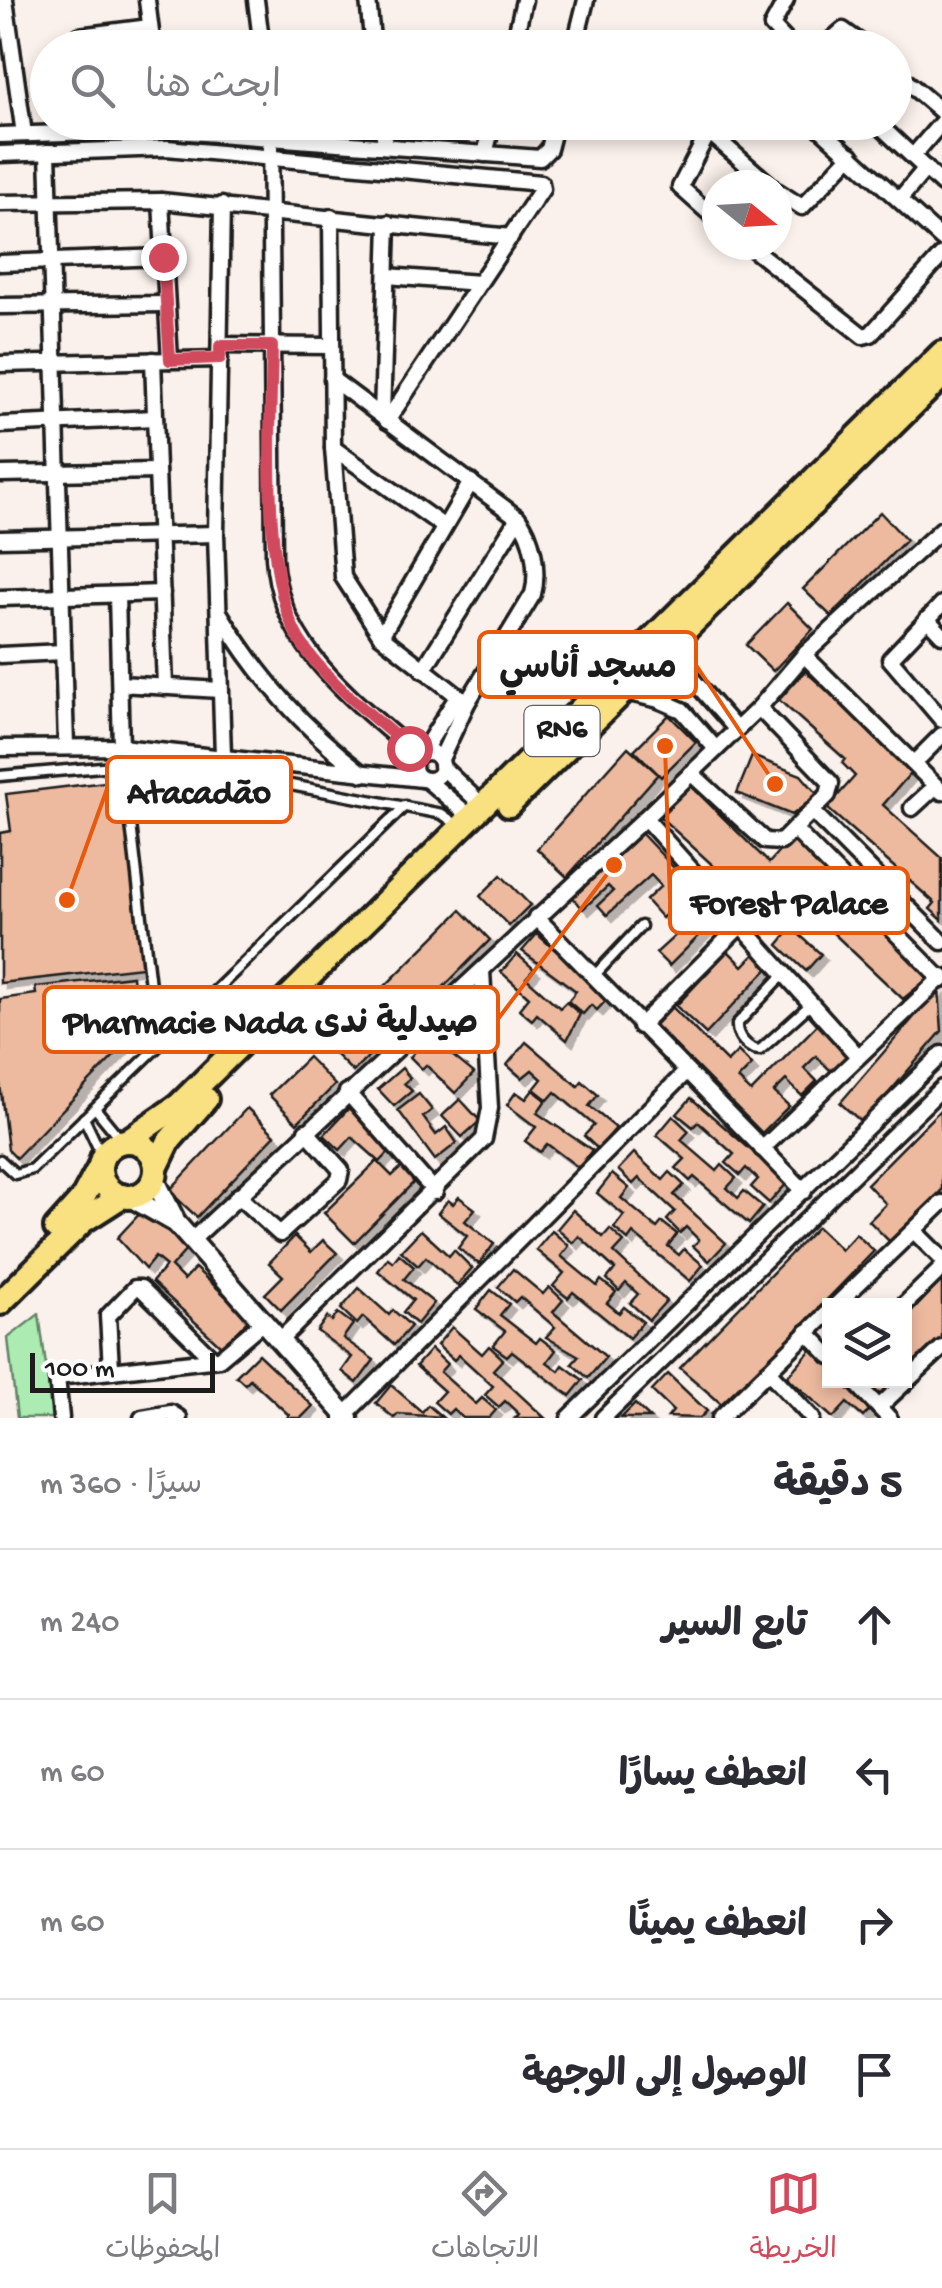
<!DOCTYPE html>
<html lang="ar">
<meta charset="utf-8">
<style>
body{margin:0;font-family:"Gochi Hand","Playpen Sans Arabic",sans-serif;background:#f2f2f3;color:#2b2b33;direction:rtl}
.controls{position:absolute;right:30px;bottom:30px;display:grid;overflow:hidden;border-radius:0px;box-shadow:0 5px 15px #0003}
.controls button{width:90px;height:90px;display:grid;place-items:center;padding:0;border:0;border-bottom:2px solid #e1e1e2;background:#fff;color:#2b2b33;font:50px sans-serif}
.compass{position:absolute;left:702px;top:170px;width:90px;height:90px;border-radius:50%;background:#fff;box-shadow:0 5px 15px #0003;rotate:108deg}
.scale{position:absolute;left:30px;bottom:25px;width:185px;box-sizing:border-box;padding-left:10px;border:5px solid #1c1c1c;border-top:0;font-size:28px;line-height:35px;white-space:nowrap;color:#1c1c1c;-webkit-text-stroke:8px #fff;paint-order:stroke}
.stop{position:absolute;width:30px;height:30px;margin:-22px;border:8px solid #d1495b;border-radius:50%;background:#fff}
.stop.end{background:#d1495b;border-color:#fff;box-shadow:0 2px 10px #0008}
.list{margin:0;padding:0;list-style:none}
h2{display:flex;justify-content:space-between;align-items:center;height:130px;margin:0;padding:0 40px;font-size:42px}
h2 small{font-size:32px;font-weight:400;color:#7c7c81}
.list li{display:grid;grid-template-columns:65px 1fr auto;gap:30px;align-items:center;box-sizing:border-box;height:150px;padding:0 40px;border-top:2px solid #e1e1e2}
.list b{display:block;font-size:38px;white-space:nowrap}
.list em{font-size:32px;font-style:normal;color:#7c7c81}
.icon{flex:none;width:55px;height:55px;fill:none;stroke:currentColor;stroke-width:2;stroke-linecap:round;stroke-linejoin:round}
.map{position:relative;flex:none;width:942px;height:1418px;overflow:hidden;direction:ltr}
.search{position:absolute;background:#fff;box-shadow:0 5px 15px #0003;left:30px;right:30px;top:30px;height:110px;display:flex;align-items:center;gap:25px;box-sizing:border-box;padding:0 35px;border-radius:55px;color:#7c7c81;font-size:38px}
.sheet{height:730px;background:#fff}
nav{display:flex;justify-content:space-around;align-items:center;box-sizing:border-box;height:140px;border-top:2px solid #e1e1e2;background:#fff;font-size:28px;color:#7c7c81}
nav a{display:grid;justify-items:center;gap:5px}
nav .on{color:#d1495b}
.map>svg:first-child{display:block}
.green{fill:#acecb3;stroke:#648468;stroke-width:2.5}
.building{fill:#edba9f;stroke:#1c1c1c;stroke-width:2.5;filter:url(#shadow)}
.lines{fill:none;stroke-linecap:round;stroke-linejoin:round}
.service-casing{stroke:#1c1c1c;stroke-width:15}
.minor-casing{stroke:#1c1c1c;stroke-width:21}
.tertiary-casing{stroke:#1c1c1c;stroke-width:25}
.trunk-casing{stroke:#1c1c1c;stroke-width:30}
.service{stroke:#fff;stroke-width:8}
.minor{stroke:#fff;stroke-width:14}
.tertiary{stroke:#fff;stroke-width:18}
.trunk{stroke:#f9e181;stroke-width:22}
.route{stroke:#d1495b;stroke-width:12}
.labels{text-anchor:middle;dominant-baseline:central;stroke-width:8;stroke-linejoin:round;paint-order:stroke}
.shield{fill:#fff;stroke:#606060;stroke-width:2.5}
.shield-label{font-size:30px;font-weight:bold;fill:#1c1c1c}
.leader{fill:none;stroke:#e8590c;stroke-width:4}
.callout-dot{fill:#e8590c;stroke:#fff;stroke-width:4}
.callout{fill:#fff;stroke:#e8590c;stroke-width:4}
.callout-label{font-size:35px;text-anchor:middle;font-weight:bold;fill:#1c1c1c}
</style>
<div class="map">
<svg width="942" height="1418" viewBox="0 0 942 1418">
<defs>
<filter id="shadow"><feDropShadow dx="6" dy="6" stdDeviation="0" flood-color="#0004"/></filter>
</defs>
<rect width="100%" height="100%" fill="#fbf1ec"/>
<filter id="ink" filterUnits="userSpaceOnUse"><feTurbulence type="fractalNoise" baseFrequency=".01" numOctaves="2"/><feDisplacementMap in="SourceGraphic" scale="20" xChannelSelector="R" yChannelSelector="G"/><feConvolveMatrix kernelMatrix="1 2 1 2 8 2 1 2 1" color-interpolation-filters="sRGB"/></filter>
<g filter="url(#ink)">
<polygon class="green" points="39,1314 53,1418 17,1418 8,1338"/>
<g class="building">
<polygon points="880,512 906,540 831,616 803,589"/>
<polygon points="787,603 813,629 773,671 746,645"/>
<polygon points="805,671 915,768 883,805 942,858 942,920 930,909 935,903 827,808 855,776 842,763 845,759 779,700"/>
<polygon points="669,715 696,742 661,777 634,750"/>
<polygon points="628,747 658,774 567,877 537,849"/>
<polygon points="752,756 801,775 818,795 792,815 737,793"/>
<polygon points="106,782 110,820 125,818 142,967 0,983 0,833 11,831 6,794"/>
<polygon points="688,783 769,863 791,838 931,976 903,999 789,891 766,914 658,815"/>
<polygon points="641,833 706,902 688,919 675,906 662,918 646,900 661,886 651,875 607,915 598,905 613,891 608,886 583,909 569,893"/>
<polygon points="501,875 530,905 509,926 480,896"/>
<polygon points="461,910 490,940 413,1018 383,988"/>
<polygon points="701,912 711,924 669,966 656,953"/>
<polygon points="792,928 821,954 806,971 778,945"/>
<polygon points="537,934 609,997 597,1010 591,1005 583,1014 568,1001 576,991 522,951"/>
<polygon points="728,951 743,966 758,951 772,964 706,1034 676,1006"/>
<polygon points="517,954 534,969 526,978 560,1008 566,1002 580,1014 567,1040 537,1014 532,1020 519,1009 529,997 501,972"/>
<polygon points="132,976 138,1031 16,1158 8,1150 0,1084 0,999 36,994 35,987"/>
<polygon points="939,988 942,1031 863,1123 840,1103"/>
<polygon points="365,1001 394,1031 353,1072 324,1043"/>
<polygon points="672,1007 727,1062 738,1051 752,1065 738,1079 751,1092 819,1023 850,1054 832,1072 816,1056 804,1068 817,1081 802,1096 786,1080 774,1092 789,1106 762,1133 655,1025"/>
<polygon points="435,1031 447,1042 442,1047 474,1073 455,1093 426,1065 422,1069 410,1057"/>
<polygon points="526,1042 578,1086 582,1081 598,1095 589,1106 616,1128 598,1149 584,1136 594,1125 555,1092 548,1100 534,1089 542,1079 532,1070 522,1078 507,1065"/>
<polygon points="308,1057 335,1085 297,1123 269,1095"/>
<polygon points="402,1068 410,1078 404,1083 412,1091 394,1106 378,1089"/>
<polygon points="533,1090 546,1100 537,1113 592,1150 579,1168 547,1144 540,1152 525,1141 536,1127 507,1105 516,1092 526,1099"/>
<polygon points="419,1094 432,1110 423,1117 436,1135 446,1127 457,1143 435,1160 398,1110"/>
<polygon points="691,1098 788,1182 769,1203 751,1187 758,1179 746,1168 740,1175 726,1163 734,1154 698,1122 693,1127 677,1114"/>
<polygon points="460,1099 480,1121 462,1137 442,1116"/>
<polygon points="351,1106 395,1146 380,1162 352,1137 340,1150 324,1135"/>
<polygon points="247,1108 275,1135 197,1217 169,1191"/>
<polygon points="941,1109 942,1190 890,1242 869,1221 886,1204 867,1184"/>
<polygon points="673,1116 689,1131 681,1140 717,1171 722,1165 736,1178 727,1188 738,1198 744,1191 763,1207 749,1224 694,1177 690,1181 676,1168 685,1159 657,1135"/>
<polygon points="634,1153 663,1180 670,1172 684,1185 674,1195 726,1243 709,1261 693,1246 699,1240 686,1227 680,1233 667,1220 675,1211 639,1178 633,1184 618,1170"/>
<polygon points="377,1161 392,1176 407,1162 420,1176 354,1243 324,1213"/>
<polygon points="612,1174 629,1188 621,1198 657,1228 662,1222 677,1234 668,1246 679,1255 684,1249 703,1265 690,1281 633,1233 628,1240 614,1228 624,1215 597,1193"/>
<polygon points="459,1197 475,1209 465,1221 494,1244 479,1264 458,1248 467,1236 438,1213 448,1200 453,1204"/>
<polygon points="144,1209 187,1249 171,1267 184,1280 195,1268 250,1318 222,1347 152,1282 166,1266 155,1257 145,1269 117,1238"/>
<polygon points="573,1210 603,1237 610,1229 624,1242 614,1253 666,1301 649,1320 630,1303 638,1294 626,1283 619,1291 607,1279 615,1269 579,1236 573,1243 557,1229"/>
<polygon points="817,1227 841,1250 856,1234 874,1251 724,1406 680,1368"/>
<polygon points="421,1230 449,1256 454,1250 472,1268 457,1285 426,1257 418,1266 401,1251"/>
<polygon points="552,1231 569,1246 561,1256 597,1286 601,1280 616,1292 607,1303 619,1313 624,1307 643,1322 629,1338 573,1292 568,1298 553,1286 564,1273 536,1250"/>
<polygon points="295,1236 311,1252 323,1240 337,1253 281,1310 265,1294 283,1276 269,1263"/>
<polygon points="399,1254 414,1267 404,1279 434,1303 417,1324 403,1312 413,1300 378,1271 388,1258 393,1262"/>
<polygon points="513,1269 543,1294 549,1287 563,1300 553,1312 606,1357 588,1378 572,1364 579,1356 546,1337 555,1327 520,1297 515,1302 498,1287"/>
<polygon points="942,1280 942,1342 904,1374 904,1320"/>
<polygon points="359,1288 389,1315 393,1310 411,1326 394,1345 363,1317 357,1324 341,1309"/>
<polygon points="491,1290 509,1304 500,1315 536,1343 540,1338 556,1350 547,1362 559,1371 563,1365 583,1380 570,1396 512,1351 507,1356 493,1346 505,1331 476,1309"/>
<polygon points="338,1313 353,1324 343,1338 374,1360 357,1383 342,1371 352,1357 317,1331 327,1317 332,1321"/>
<polygon points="452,1327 482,1354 489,1346 503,1359 493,1370 545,1418 515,1418 519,1414 505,1401 499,1407 485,1395 493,1386 459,1355 454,1360 437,1345"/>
<polygon points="816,1344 830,1358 830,1380 851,1380 874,1405 863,1417 847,1403 833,1418 787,1377"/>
<polygon points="431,1349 447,1364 440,1372 476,1404 482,1398 496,1410 489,1418 463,1418 453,1409 448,1414 434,1402 444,1391 416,1366"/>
<polygon points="258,1354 313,1406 301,1418 287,1418 289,1415 250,1379 245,1384 236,1376"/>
<polygon points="668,1374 707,1411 700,1418 668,1417 673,1411 652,1391"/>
<polygon points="862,1380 897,1380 880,1397"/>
<polygon points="391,1385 422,1412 428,1405 442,1417 398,1414 394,1418 376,1403"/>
<polygon points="635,1404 650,1418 621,1418"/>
</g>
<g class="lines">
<defs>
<g id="service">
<polyline points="124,765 153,1011 172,1033"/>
<polyline points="0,776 124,765 223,772 442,814 459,826"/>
<path d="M 784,974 L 737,1024 C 736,1036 748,1050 760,1050 L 811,1004"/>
<polyline points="593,977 641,926"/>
<polyline points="95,1108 122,1141"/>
<polyline points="84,1118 102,1156"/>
<polyline points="0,1160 15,1174 32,1169 405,806"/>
</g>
<g id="minor">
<polyline points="5,0 24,134"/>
<polyline points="147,0 153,48"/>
<polyline points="256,0 262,48"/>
<polyline points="368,0 373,48"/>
<polyline points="786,0 772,26 793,48"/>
<polyline points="78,48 79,36 150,27"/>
<polyline points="513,48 524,0"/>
<polyline points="574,48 586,0"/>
<polyline points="822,48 843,30 868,48"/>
<polyline points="894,71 942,112"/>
<path d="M 270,122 L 274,557 C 279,648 355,700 418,756"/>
<polyline points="382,122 385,145"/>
<polyline points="714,122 680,187 717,220"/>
<polyline points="813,122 942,239"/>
<polyline points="876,122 942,184"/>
<polyline points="709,132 770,185"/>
<polyline points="0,135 162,130 540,158 549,149 556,122"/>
<polyline points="48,152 66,745"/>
<polyline points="0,154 167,148 541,183 542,189 387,421"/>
<polyline points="485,154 493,122"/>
<polyline points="913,156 942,122"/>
<polyline points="777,191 802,207 851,155"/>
<polyline points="900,199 926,168"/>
<polyline points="161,201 170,360"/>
<polyline points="0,203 161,201 511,237"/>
<polyline points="222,205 216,534 223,756"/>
<polyline points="331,217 333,448 343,577 381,636 467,703"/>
<polyline points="748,245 863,336 871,334 942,255"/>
<polyline points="0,263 163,257"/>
<polyline points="387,276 479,283"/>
<polyline points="0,306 166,304"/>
<polyline points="220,345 331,346"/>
<polyline points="153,360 165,687"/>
<polyline points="0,364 220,359"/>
<path d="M 332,379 L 518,518 C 533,536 539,571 533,594 L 467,703 L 440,761"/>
<polyline points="382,416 388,223"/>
<polyline points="0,425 155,418"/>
<polyline points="333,448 443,526"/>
<polyline points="0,474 157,471"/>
<polyline points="0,539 216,534"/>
<polyline points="117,595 121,747"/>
<polyline points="0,598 162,593"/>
<polyline points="942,604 890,659 942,720"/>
<path d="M 219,612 C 258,677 303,728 363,774"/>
<polyline points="927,619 942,635"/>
<polyline points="381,636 471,482"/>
<polyline points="0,655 63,652"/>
<polyline points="804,655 942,792"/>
<polyline points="423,670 518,518"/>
<polyline points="687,673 736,729"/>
<polyline points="120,684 220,690"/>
<path d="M 625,692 L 659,700 C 689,685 691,665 681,636"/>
<polyline points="659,700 682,710 716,749"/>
<polyline points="0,748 121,747 422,779"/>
<circle cx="428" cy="766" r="14"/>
<polyline points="422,753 457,697"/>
<polyline points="914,763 942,735"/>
<polyline points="441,766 485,808"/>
<polyline points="691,773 765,841 781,842 828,795 831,783 759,708"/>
<polyline points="427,780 473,819"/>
<polyline points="912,808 936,786"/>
<polyline points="812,811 942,942"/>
<polyline points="645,818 857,1055"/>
<polyline points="794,829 942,980"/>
<polyline points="536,917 804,1191"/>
<polyline points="640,1026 740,926"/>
<polyline points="347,1092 435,1192"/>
<polyline points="762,1149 942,977"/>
<polyline points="238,1196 280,1234 339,1180 341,1170 306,1131"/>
<polyline points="914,1231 942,1259"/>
<polyline points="192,1240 645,818 759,708 804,655 942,529"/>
<polyline points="835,1306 942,1203"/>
<polyline points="903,1306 942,1268"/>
<polyline points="807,1332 830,1356"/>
<polyline points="280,1340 484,1139 490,1108 482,971"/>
<polyline points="111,1368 108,1316 135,1288 141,1288 213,1359"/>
<polyline points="768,1371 812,1418"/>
<polyline points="853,1380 889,1418"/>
<polyline points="879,1407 942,1348"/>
<polyline points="61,1418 57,1377 219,1359 264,1321"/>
<polyline points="142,1418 171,1413 179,1418"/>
<polyline points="342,1418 686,1072"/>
<polyline points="569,1418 942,1054"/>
<polyline points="603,1418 942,1088"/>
<polyline points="720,1418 830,1311"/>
</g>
<g id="tertiary">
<polyline points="154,1178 174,1218"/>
<polyline points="130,1197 176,1223 348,1418"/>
</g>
<g id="trunk">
<polyline points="509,805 942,376"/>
<polyline points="128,1140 179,1105 942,353"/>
<circle cx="128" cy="1169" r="28"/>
<polyline points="156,1168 169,1141 206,1099"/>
<polyline points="56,1228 83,1198 99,1168"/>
<polyline points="0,1303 83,1221 122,1196"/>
</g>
</defs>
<use href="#service" class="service-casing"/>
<use href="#minor" class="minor-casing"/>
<use href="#tertiary" class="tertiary-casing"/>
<use href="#trunk" class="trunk-casing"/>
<use href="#service" class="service"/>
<use href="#minor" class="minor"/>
<use href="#tertiary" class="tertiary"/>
<use href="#trunk" class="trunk"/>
</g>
</g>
<g class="lines" filter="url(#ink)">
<path class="route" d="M 163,257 L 170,360 L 220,358 L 220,346 L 272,346 C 271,425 260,575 300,641 C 327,683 372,715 409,748"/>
</g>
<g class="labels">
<rect class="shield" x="524.5" y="706" width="75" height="50" rx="8"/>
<g class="shield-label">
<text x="562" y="731">RN6</text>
</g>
</g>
<path class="leader" d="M775 784L696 665M67 900L107 789M665 746L670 900M614 865L498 1019"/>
<g class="callout-dot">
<circle cx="775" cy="784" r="10"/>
<circle cx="67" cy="900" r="10"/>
<circle cx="665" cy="746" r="10"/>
<circle cx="614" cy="865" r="10"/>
</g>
<g class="callout">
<rect x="479" y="632" width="217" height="65" rx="10"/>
<rect x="107" y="757" width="184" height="65" rx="10"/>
<rect x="670" y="868" width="238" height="65" rx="10"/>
<rect x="44" y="987" width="454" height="65" rx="10"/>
</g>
<g class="callout-label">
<text x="588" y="677">مسجد أناسي</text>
<text x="199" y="802">Atacadão</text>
<text x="789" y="913">Forest Palace</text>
<text x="271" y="1032">Pharmacie Nada صيدلية ندى</text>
</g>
</svg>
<div class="controls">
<button><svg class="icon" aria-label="layers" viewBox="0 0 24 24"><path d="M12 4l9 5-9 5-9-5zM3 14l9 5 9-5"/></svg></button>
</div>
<svg class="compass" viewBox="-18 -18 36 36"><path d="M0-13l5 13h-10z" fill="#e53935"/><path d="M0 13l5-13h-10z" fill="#7c7c81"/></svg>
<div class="scale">100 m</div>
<div class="stop" style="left:409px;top:748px"></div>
<div class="stop end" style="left:163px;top:257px"></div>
<div class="search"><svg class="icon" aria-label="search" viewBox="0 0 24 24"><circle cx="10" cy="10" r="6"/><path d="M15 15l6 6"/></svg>ابحث هنا</div>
</div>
<section class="sheet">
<h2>5 دقيقة<small>سيرًا · 360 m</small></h2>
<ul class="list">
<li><svg class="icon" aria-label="ahead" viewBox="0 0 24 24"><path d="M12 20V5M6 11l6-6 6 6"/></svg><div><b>تابع السير</b></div><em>240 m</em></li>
<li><svg class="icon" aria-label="left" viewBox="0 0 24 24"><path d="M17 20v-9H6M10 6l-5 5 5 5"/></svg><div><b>انعطف يسارًا</b></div><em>60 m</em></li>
<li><svg class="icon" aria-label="right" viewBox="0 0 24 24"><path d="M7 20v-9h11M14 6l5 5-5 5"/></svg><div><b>انعطف يمينًا</b></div><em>60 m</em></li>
<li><svg class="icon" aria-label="arrive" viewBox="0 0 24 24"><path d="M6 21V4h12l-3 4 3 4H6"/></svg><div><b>الوصول إلى الوجهة</b></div></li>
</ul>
</section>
<nav>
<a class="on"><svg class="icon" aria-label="map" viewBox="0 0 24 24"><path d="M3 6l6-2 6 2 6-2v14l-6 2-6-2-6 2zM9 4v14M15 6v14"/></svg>الخريطة</a>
<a><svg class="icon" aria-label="directions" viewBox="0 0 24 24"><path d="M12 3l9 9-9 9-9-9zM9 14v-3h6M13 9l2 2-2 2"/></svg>الاتجاهات</a>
<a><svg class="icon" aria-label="saved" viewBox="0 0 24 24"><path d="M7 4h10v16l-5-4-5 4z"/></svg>المحفوظات</a>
</nav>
